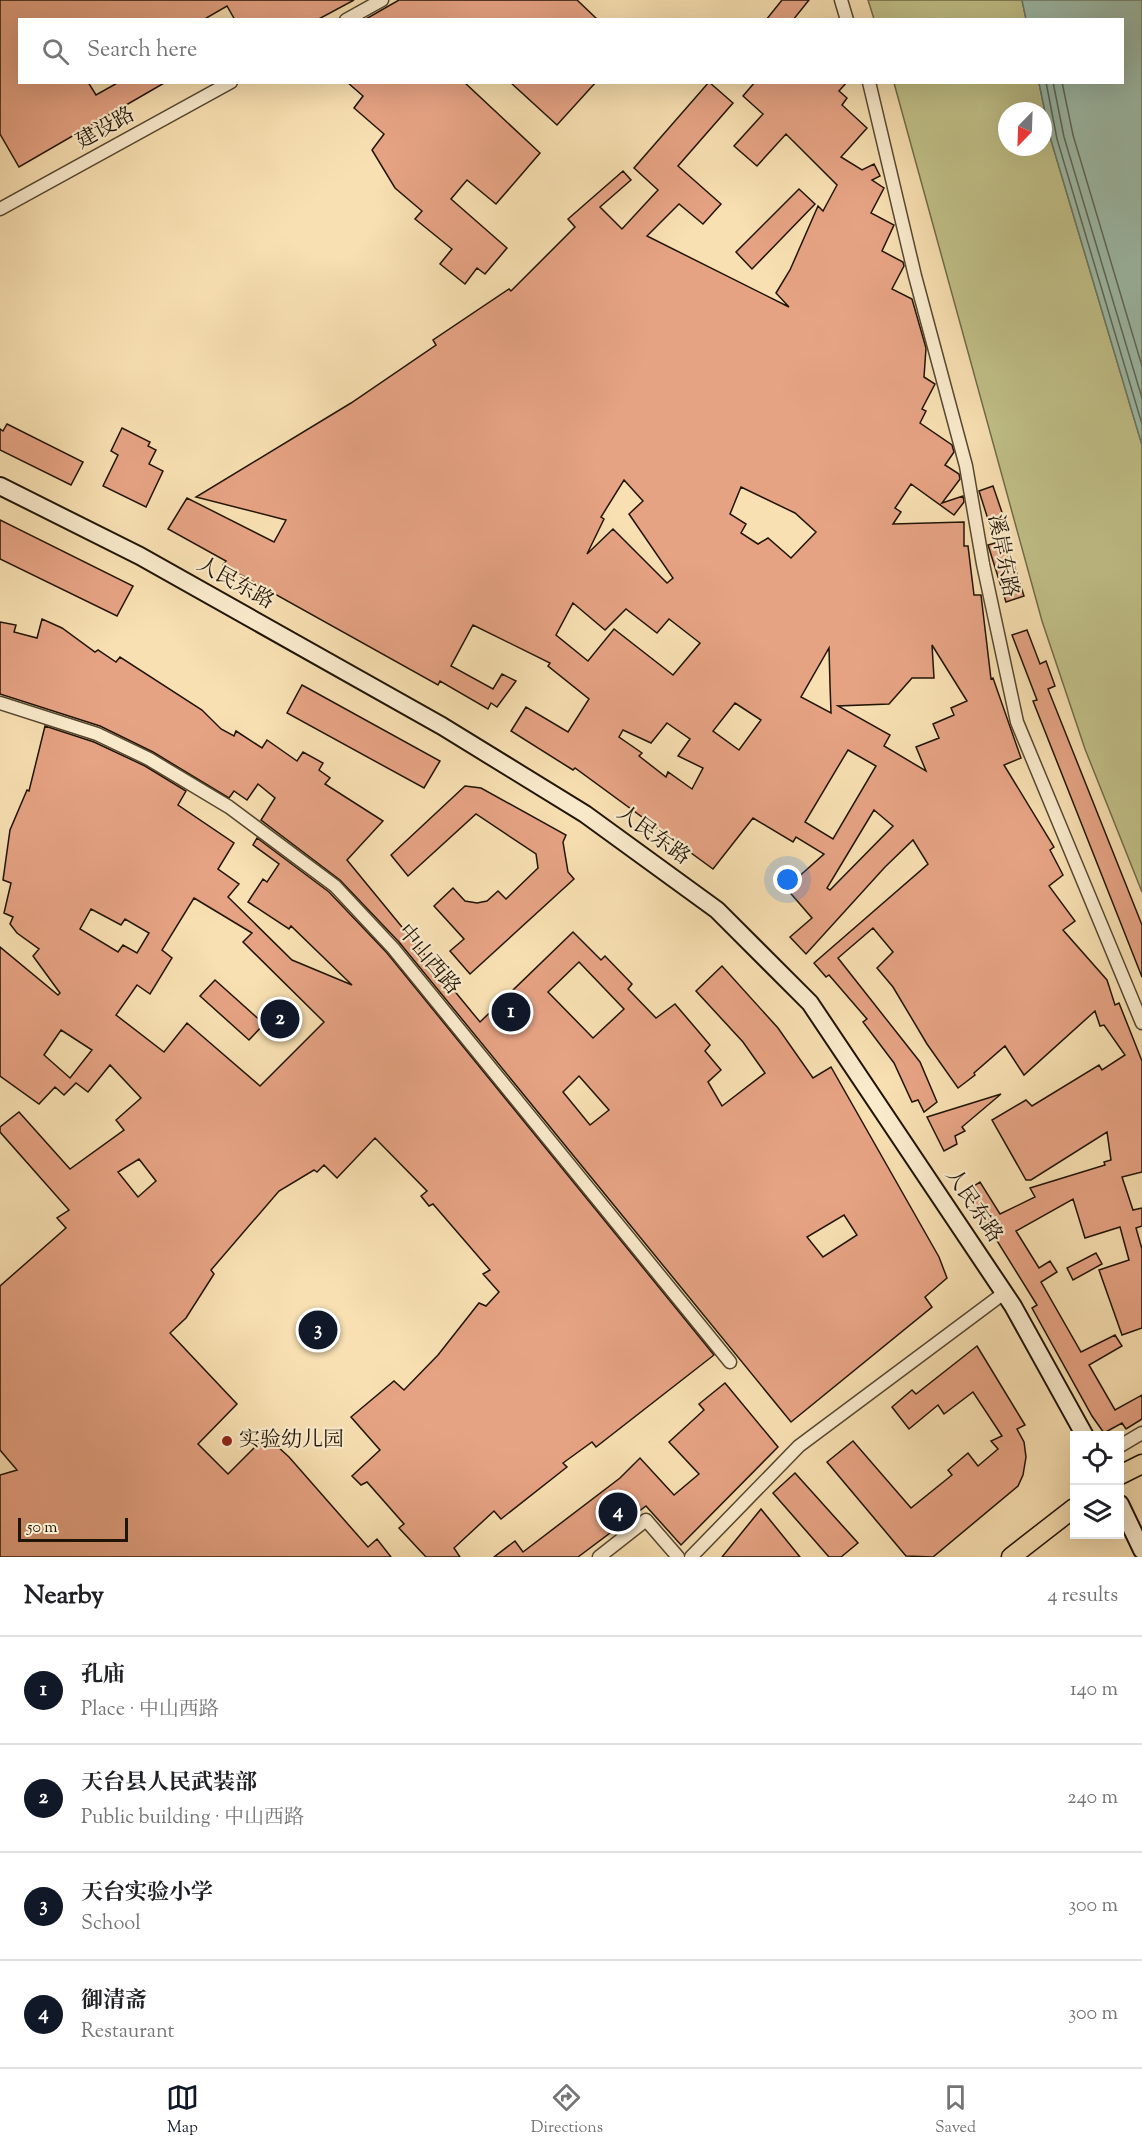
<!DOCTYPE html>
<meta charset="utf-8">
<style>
body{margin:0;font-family:"Sorts Mill Goudy","Noto Serif SC",serif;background:#f6f6f6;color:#202124}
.controls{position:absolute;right:18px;bottom:18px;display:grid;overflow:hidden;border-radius:0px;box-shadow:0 6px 24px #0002}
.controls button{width:54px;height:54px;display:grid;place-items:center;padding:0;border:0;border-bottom:2px solid #e0e0e0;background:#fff;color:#202124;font:30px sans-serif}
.compass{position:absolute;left:998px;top:102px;width:54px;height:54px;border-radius:50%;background:#fff;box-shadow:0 6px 24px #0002;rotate:203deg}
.scale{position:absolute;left:18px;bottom:15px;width:110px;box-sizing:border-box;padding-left:6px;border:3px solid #201405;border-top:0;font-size:16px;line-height:21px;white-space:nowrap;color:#201405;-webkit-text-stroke:4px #faebcd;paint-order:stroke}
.you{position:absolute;left:788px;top:880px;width:21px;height:21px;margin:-15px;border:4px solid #fff;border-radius:50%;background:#1a73e8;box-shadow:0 0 0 9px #1a73e833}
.badge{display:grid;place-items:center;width:39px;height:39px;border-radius:50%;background:#111827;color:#fff;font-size:20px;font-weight:700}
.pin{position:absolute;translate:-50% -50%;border:3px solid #fff;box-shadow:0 2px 6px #0006}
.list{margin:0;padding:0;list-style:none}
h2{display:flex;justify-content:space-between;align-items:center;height:78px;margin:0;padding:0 24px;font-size:26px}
h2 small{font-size:20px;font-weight:400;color:#757577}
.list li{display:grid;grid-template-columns:39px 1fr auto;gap:18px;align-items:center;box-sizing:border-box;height:108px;padding:0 24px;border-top:2px solid #e0e0e0}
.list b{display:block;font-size:22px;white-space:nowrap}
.list p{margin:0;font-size:20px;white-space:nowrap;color:#757577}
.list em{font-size:20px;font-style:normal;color:#757577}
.icon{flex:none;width:33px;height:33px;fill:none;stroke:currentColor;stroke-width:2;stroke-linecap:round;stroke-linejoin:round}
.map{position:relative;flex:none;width:1142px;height:1557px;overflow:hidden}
.search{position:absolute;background:#fff;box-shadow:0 6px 24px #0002;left:18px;right:18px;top:18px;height:66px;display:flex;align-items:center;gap:15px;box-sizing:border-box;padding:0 21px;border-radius:0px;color:#757577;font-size:22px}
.sheet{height:510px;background:#fff}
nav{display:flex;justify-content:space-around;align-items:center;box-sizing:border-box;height:84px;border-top:2px solid #e0e0e0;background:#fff;font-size:16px;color:#757577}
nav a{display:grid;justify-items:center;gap:3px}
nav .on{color:#111827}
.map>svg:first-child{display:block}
.green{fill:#c1c189;stroke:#706a47;stroke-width:1.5;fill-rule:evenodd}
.water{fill:#9dbdab;stroke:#6b7969;stroke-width:1.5}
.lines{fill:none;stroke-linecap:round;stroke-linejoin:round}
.shore{stroke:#5e6858;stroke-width:1.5}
.building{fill:#e6a384;stroke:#201405;stroke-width:1.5;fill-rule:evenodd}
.street-casing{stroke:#564730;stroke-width:15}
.secondary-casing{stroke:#201405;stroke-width:20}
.primary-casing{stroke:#201405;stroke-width:21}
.street{stroke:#faebcd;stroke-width:12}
.secondary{stroke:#faebcd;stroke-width:16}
.primary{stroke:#f8e0b2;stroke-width:18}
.poi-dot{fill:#8f2418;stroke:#faebcd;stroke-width:2}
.labels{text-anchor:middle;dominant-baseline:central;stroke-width:4.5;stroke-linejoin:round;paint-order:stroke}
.street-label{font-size:21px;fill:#201405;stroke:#faebcd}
.poi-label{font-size:21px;fill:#201405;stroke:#faebcd;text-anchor:start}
</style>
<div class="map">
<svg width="1142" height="1557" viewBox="0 0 1142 1557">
<rect width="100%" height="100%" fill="#f8e0b2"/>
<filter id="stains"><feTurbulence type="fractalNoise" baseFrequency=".00333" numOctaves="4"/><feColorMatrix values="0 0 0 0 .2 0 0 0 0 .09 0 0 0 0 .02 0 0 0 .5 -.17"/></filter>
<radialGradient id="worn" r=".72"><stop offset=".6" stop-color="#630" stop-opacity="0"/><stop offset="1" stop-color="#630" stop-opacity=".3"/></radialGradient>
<g class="green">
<polygon points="868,0 1022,0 1026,19 874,19"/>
<path d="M 894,83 L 1039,83 L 1051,140 L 1142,445 L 1142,892 L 1085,749 L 1042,621 ZM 1007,111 L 1043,111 L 1043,147 L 1007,147 Z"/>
</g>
<polygon class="water" points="1022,0 1142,0 1142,445 1051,140 1039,83 1122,82 1122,20 1026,19"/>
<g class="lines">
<g class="shore">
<polyline points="1046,82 1057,139 1142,424"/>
<polyline points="1053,82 1064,137 1142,398"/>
<polyline points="1062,82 1073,135 1142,366"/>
</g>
</g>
<g class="building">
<polygon points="0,0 354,0 317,20 235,20 227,6 203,20 20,20 20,82 88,82 96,95 119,82 166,82 19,167 0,134"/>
<polygon points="399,0 577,0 598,20 364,20"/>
<polygon points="782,0 809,0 793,20 766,20"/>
<polygon points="347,82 464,82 540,153 496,204 467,180 451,199 507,248 485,274 477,268 465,284 440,264 452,249 415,219 422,211 395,188 372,150 384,134 354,108 363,96"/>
<polygon points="510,82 596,82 557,125"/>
<path d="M 709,82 L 733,103 L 678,166 L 721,204 L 703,224 L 679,204 L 647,236 L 789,307 L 776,293 L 790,270 L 818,206 L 823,211 L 837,185 L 786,134 L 757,166 L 734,146 L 763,114 L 743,96 L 755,82 L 847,82 L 839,91 L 847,98 L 842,105 L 867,128 L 841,157 L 862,170 L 874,164 L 880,176 L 872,180 L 884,188 L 871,213 L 894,225 L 882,251 L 903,262 L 904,266 L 892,289 L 912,299 L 926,348 L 924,377 L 935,384 L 922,409 L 926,411 L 920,423 L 952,445 L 954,452 L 945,465 L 959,474 L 960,479 L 942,503 L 963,496 L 964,502 L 954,515 L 911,484 L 895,508 L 901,512 L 893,524 L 964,522 L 964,546 L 968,546 L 974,595 L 981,595 L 991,679 L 993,678 L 1021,758 L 1004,765 L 1054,847 L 1050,850 L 1063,875 L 1049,886 L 1075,921 L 1063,930 L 1107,980 L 1115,1005 L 1119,1003 L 1142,1061 L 1142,1172 L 1122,1177 L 1133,1210 L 1142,1208 L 1142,1226 L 1136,1228 L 1142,1249 L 1142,1328 L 1122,1335 L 1099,1270 L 1129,1260 L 1120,1227 L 1085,1238 L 1073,1199 L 1016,1231 L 1039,1268 L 1050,1261 L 1057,1272 L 1041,1282 L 1081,1352 L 1115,1335 L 1122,1346 L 1089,1365 L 1115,1410 L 1142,1395 L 1142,1419 L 1126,1429 L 1122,1423 L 1104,1433 L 1092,1416 L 1032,1308 L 1037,1305 L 966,1191 L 980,1182 L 1000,1214 L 1035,1197 L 1030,1188 L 1105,1165 L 1104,1162 L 1111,1160 L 1107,1132 L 1031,1180 L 1026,1180 L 992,1120 L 1026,1100 L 1032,1106 L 1099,1065 L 1102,1070 L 1125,1055 L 1104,1025 L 1100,1026 L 1095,1011 L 1024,1075 L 1005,1046 L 974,1073 L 975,1075 L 958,1088 L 927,1044 L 893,987 L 877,968 L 893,952 L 873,928 L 838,958 L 920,1062 L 937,1102 L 924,1112 L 918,1100 L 912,1102 L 894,1063 L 863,1022 L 867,1019 L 829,975 L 826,977 L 814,963 L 928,864 L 913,840 L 885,867 L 806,954 L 790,937 L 812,918 L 786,888 L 824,854 L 796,837 L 793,842 L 753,818 L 713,869 L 575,768 L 573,770 L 511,731 L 526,707 L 568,732 L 589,699 L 548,666 L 550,663 L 473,625 L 451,666 L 493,689 L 502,674 L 516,681 L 497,707 L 491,703 L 488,709 L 440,681 L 438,685 L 223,565 L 226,561 L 168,529 L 187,498 L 274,542 L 286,520 L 196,497 L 351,403 L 436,345 L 433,340 L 509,289 L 511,291 L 575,227 L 568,219 L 623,171 L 631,180 L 600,207 L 622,229 L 658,190 L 634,168 ZM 624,480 L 643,501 L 629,514 L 673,578 L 667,583 L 613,529 L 587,554 L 604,519 L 601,517 ZM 741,487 L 795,513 L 816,532 L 791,558 L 768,538 L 758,544 L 741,533 L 746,524 L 730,514 ZM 573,603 L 605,630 L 626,609 L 657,633 L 669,619 L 700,643 L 673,675 L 614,629 L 588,661 L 556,635 ZM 932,645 L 967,701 L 951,708 L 954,715 L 933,724 L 939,738 L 916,747 L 926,771 L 884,746 L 890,735 L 838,706 L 889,704 L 912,678 L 934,678 ZM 829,648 L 830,685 L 831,713 L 801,697 ZM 735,703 L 761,720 L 739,750 L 713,731 ZM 667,723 L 690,739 L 678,756 L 703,768 L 692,789 L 668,772 L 666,777 L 639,756 L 642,753 L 619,737 L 623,730 L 651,743 ZM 848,750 L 876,766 L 833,839 L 805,822 ZM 874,810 L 893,826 L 830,890 L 827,888 Z"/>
<polygon points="799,189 815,204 752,269 736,252"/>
<polygon points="7,424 83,462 71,485 0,450 0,429 3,431"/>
<polygon points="122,428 150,442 148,446 156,450 149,464 163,471 146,507 103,486 118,455 111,451"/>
<polygon points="993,486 1008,530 993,535 979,491"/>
<polygon points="0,520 133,586 117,616 0,559"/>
<polygon points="1006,540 1024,596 1006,602 988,545"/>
<path d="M 42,619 L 62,628 L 95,652 L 98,650 L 116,662 L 120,657 L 202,710 L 221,729 L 234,736 L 236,731 L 262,748 L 267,740 L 297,761 L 303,752 L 323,763 L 319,770 L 330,778 L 325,784 L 383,821 L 347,860 L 480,1022 L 573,932 L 601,960 L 605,956 L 632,984 L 628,989 L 656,1018 L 675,1004 L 710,1045 L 705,1051 L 721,1070 L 708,1082 L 722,1106 L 765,1073 L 743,1042 L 696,991 L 722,966 L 778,1028 L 813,1078 L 831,1067 L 939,1257 L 947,1278 L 925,1297 L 932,1307 L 791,1422 L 399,942 L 340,880 L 261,820 L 275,798 L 258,784 L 247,800 L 234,791 L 229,798 L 153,752 L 100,726 L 0,694 L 0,622 L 16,625 L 14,632 L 37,638 ZM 579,962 L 624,1009 L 593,1038 L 548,992 ZM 579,1076 L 609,1110 L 590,1125 L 563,1092 ZM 844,1215 L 857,1235 L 823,1257 L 807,1237 Z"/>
<polygon points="1027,630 1040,664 1046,661 1055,686 1048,689 1142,925 1142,977 1033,701 1037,700 1012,635"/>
<polygon points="302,685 440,761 424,788 287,713"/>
<path d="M 45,726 L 94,742 L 145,766 L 186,791 L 178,805 L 234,843 L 218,869 L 239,884 L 228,897 L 292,960 L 352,985 L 291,926 L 289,929 L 248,902 L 263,879 L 267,882 L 279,864 L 253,845 L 257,838 L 329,892 L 387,953 L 714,1355 L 596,1447 L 592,1442 L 563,1463 L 567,1467 L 501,1519 L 494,1511 L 454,1548 L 460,1557 L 426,1557 L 399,1528 L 404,1524 L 367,1482 L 361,1485 L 352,1476 L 380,1450 L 351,1417 L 394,1381 L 404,1390 L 438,1355 L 479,1303 L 486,1306 L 499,1292 L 483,1274 L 490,1270 L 433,1204 L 429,1206 L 421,1196 L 427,1191 L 375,1138 L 337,1178 L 324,1165 L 317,1172 L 314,1170 L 279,1191 L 211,1270 L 214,1274 L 186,1318 L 170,1333 L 237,1404 L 198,1444 L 228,1474 L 266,1436 L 289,1457 L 368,1547 L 377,1539 L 391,1557 L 0,1557 L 0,1475 L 17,1470 L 0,1450 L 0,1286 L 66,1228 L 57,1218 L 69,1210 L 0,1132 L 0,1127 L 19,1112 L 70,1169 L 124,1130 L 116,1120 L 141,1098 L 110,1065 L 88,1092 L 76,1083 L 64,1095 L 55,1087 L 39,1104 L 0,1076 L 0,947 L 58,995 L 60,993 L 33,956 L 39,949 L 17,933 L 10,924 L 13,917 L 4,913 L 11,883 L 3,880 L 10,830 L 27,790 L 29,791 ZM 194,898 L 252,933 L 243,942 L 324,1022 L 260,1086 L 187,1023 L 164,1052 L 116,1015 L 137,985 L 150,994 L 172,958 L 162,950 ZM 91,909 L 121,925 L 125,919 L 149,933 L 137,953 L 123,945 L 118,952 L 80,929 ZM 61,1030 L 92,1050 L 70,1078 L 44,1055 ZM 139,1159 L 156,1181 L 138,1197 L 118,1172 Z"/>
<polygon points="465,786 481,788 566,835 563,842 568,872 574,879 470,974 450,951 464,939 434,906 453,888 465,901 477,903 487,901 498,891 506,899 538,868 536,854 476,814 408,876 391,855"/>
<polygon points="215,980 264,1024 249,1040 200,996"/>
<polygon points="1001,1094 962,1127 965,1131 955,1136 957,1144 944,1151 927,1117"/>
<polygon points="1096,1253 1102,1264 1073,1280 1067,1268"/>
<polygon points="977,1346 1025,1425 1017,1429 1024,1442 1026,1457 1023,1475 1018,1486 933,1557 906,1556 827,1462 853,1441 911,1508 952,1475 948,1470 968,1453 978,1466 998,1449 991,1441 1002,1436 973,1392 944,1414 938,1405 909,1429 892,1407 912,1390 916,1394"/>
<polygon points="725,1383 778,1447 681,1545 646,1506 578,1557 494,1557 515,1541 523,1552 620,1478 640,1458 674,1495 699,1474 669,1442 704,1410 699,1404"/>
<polygon points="795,1473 858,1543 841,1557 829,1557 773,1493"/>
<polygon points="761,1509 800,1557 722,1557"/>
</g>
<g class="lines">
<defs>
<g id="street">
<polyline points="841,0 847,20"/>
<polyline points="346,20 382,0"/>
<polyline points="869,82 915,276 966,466 983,564 1017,722 1142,1023"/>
<polyline points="0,209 231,82"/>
<polyline points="0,703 97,734 149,759 229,807 335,886 393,948 730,1362"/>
<polyline points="1120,1446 1142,1433"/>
<polyline points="599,1557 646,1520 678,1557"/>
<polyline points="691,1557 799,1446 1004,1293"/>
</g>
<g id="secondary">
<polyline points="0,486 140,556 442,726 585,814 717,910 810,1003 1013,1306 1085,1436"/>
<polyline points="1120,1504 1142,1550"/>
</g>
<g id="primary">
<polyline points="1120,1475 1142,1464"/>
<polyline points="1011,1557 1074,1508"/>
</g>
</defs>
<use href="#street" class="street-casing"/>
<use href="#secondary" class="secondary-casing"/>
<use href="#primary" class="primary-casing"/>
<use href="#street" class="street"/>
<use href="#secondary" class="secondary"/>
<use href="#primary" class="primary"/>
</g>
<circle class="poi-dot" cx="227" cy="1441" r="6"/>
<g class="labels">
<g class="street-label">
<text transform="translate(106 129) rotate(-29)">建设路</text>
<text transform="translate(1002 556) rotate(79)">溪岸东路</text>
<text transform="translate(235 584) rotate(29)">人民东路</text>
<text transform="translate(653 836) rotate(36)">人民东路</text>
<text transform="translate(428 960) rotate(50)">中山西路</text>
<text transform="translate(973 1206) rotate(56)">人民东路</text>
</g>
<g class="poi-label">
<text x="239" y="1441">实验幼儿园</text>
</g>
</g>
<rect width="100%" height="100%" filter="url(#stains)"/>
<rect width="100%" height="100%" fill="url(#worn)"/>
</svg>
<div class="controls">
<button><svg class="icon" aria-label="locate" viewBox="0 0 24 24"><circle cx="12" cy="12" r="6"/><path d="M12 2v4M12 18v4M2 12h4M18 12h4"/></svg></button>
<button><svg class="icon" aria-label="layers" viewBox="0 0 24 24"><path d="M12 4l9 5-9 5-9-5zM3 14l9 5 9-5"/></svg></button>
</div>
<svg class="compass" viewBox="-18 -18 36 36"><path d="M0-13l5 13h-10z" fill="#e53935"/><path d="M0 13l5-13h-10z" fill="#757577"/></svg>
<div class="scale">50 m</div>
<div class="you"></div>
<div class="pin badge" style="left:511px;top:1012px">1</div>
<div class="pin badge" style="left:280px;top:1019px">2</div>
<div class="pin badge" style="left:318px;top:1330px">3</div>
<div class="pin badge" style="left:618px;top:1512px">4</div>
<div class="search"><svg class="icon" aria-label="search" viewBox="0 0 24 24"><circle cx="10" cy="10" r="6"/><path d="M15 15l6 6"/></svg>Search here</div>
</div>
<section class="sheet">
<h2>Nearby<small>4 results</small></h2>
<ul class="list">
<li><span class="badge">1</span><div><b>孔庙</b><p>Place · 中山西路</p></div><em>140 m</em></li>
<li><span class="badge">2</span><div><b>天台县人民武装部</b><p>Public building · 中山西路</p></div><em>240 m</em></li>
<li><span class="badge">3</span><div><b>天台实验小学</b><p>School</p></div><em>300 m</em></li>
<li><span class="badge">4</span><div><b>御清斋</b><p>Restaurant</p></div><em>300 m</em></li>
</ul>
</section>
<nav>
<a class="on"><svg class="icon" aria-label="map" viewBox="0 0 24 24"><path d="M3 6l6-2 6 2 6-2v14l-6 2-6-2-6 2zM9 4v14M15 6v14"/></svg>Map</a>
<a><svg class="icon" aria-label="directions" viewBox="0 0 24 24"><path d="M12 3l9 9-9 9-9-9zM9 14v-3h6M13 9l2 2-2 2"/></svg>Directions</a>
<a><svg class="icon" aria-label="saved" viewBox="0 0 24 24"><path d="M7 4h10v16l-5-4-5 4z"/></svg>Saved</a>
</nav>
